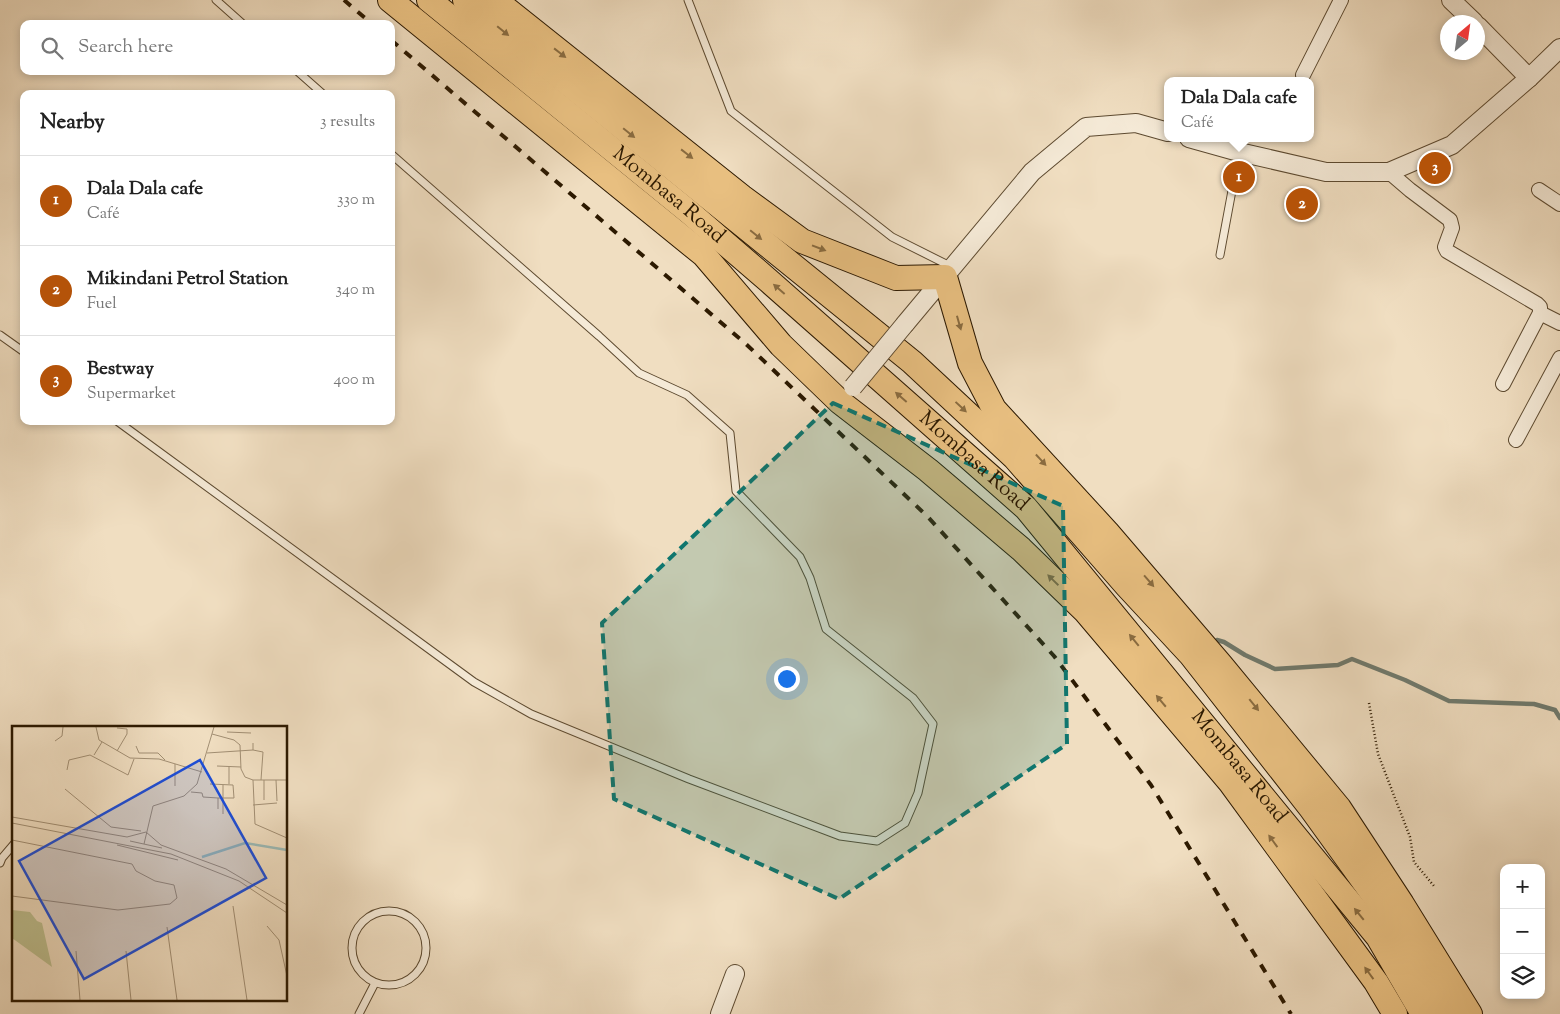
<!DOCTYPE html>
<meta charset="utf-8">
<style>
body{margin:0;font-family:"Sorts Mill Goudy",serif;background:#f2f2f2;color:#222}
.controls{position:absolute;right:15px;bottom:15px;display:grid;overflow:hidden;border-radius:10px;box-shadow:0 2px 8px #0003}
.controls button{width:45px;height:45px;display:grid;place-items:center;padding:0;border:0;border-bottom:1px solid #e0e0e0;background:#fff;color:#222;font:25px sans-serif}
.compass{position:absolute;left:1440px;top:15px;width:45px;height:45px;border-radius:50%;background:#fff;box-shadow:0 2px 8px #0003;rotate:29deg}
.you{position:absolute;left:786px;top:678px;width:18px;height:18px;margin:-12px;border:4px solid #fff;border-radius:50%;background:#1a73e8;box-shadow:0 0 0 8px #1a73e833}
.badge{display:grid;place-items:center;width:32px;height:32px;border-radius:50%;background:#b45309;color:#fff;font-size:16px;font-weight:700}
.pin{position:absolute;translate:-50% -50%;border:2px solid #fff;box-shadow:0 1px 5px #0006}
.popup{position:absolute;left:1164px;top:77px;width:150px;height:65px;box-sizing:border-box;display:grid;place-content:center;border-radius:10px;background:#fff;filter:drop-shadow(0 1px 4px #0005);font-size:16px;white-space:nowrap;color:#767676}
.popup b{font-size:19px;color:#222}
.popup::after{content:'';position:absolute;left:50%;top:100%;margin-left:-10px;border:10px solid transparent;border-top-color:#fff}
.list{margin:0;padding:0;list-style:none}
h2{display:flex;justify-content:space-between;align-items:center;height:65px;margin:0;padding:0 20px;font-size:21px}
h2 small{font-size:16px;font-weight:400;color:#767676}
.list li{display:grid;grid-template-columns:32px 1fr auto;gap:15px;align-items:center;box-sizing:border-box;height:90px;padding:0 20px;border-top:1px solid #e0e0e0}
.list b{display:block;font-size:19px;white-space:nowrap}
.list p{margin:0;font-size:16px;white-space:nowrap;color:#767676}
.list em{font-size:16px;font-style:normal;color:#767676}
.icon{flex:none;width:28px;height:28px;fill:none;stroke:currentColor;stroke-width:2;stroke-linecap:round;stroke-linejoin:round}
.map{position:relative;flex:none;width:1560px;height:1014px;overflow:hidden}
.search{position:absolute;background:#fff;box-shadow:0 2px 8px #0003;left:20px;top:20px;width:375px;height:55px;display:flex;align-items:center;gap:12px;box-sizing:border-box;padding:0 18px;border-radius:10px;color:#767676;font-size:19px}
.panel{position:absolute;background:#fff;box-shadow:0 2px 8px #0003;left:20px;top:90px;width:375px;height:335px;border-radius:10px}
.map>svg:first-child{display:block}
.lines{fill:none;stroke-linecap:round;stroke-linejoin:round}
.stream{stroke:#6f7a6e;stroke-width:4.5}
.service-casing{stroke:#5d4a30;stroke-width:9}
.minor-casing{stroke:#5d4a30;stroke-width:16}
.tertiary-casing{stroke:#5d4a30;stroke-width:20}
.trunk-casing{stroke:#2c1900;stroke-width:26}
.path{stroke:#2c1900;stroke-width:2.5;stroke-dasharray:1 2.5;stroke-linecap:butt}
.service{stroke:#f5ead7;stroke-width:7}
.minor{stroke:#f5ead7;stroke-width:14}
.tertiary{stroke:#f5ead7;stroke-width:18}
.trunk{stroke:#e8bf80;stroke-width:24}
.rail{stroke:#2c1900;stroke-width:4;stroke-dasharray:9 9;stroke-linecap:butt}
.tertiary-bridge-casing{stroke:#5d4a30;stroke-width:20;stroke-linecap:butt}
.tertiary-bridge{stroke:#f5ead7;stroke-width:18}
.oneway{fill:#8a6c40}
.marked{fill:#0f766e;fill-opacity:0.2;stroke:#0f766e;stroke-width:4;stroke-dasharray:10 6;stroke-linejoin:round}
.labels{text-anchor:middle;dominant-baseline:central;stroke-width:4;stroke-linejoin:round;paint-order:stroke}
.street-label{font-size:21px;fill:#2c1900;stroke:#f5ead7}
.inset-river{fill:none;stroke:#9bbbb8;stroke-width:2.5}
.inset-road{fill:none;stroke:#a28f74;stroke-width:1}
.view{fill:#1d4ed8;fill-opacity:0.15;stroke:#1d4ed8;stroke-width:2.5}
.inset-edge{fill:none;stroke:#2c1900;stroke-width:2.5}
</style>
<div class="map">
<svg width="1560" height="1014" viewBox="0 0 1560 1014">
<rect width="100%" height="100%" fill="#f0dec1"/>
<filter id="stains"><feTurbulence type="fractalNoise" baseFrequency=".004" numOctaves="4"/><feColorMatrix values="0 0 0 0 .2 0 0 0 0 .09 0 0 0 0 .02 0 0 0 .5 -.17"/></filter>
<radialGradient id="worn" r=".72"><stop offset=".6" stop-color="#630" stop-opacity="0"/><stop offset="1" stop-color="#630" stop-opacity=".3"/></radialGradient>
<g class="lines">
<polyline class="stream" points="1217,640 1224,642 1245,655 1275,669 1338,665 1352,659 1405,680 1449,701 1534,704 1555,710 1560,718"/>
<defs>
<g id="service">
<polyline points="216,0 243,24"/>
<polyline points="688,0 731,111 892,237 952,267"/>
<polyline points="297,71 323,94"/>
<polyline points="1220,255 1239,153"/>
<polyline points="0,335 24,352"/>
<polyline points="117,421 474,682 531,714 689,779 840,836 877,841 905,823 918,793 933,724 913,698 826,629 810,578 800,557 736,491 730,433 687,395 639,373 599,336 391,154"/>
<polyline points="0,863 2,858 14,844"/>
<circle cx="389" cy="948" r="37"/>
<polyline points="359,1014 375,983"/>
</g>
<g id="minor">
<polyline points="1303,75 1341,0"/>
<polyline points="1389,172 1410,190 1450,220 1452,228 1445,247 1447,251 1537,304 1540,307 1540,313 1503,384"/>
<polyline points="1539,190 1560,204"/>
<polyline points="1540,313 1560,323"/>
<polyline points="1516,440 1560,358"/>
</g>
<g id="tertiary">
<polyline points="1451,0 1474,22"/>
<polyline points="1478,26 1529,78"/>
<polyline points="1189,138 1239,152 1326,172 1389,172 1452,145 1529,78 1560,48"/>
<polyline points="905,324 1032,172 1086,127 1136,123 1168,132"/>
<polyline points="720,1014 735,974"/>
</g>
<g id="trunk">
<polyline points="390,0 704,255 781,345 840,402 928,470 1021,549 1086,612 1230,782 1376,982 1395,1014"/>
<path id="s1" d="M 429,0 L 689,212 L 769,281 L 1026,508 L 1378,937 L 1423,1014"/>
<polyline points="465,0 912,362 1015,458 1127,586 1191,655 1310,807 1375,897 1430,986 1445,1014"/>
<polyline points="495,0 742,197 802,241 896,278 945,277 970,363 994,409 1107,532 1221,665 1339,808 1402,904 1470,1014"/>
</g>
</defs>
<use href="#service" class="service-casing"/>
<use href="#minor" class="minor-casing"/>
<use href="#tertiary" class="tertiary-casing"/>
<use href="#trunk" class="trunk-casing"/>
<polyline class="path" points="1369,703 1378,754 1410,837 1414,862 1434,886"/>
<use href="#service" class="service"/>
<use href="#minor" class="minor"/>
<use href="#tertiary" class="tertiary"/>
<use href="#trunk" class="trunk"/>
<g class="rail">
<polyline points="344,0 372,24"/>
<polyline points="391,40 746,344 928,517 1054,656 1151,785 1291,1014"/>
</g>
<defs>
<polyline id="tertiary-bridge" points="853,387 905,324"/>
</defs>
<use href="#tertiary-bridge" class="tertiary-bridge-casing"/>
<use href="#tertiary-bridge" class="tertiary-bridge"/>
</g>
<defs><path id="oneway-solid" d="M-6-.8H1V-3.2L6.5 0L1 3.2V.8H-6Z" transform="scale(1.25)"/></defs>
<g class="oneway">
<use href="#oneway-solid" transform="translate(503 31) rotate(39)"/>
<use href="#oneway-solid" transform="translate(560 53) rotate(38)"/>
<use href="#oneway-solid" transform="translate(629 133) rotate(39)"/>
<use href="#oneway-solid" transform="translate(687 154) rotate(38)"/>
<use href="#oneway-solid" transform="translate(756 235) rotate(39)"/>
<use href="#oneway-solid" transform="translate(819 248) rotate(21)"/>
<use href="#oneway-solid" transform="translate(779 289) rotate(-139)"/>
<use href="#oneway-solid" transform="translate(959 323) rotate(74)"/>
<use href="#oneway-solid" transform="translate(901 397) rotate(-139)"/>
<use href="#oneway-solid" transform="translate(961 407) rotate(43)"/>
<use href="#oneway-solid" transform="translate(1041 460) rotate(47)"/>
<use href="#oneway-solid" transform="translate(1053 580) rotate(-136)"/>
<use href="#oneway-solid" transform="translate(1149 581) rotate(49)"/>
<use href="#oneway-solid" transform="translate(1134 640) rotate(-129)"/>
<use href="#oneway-solid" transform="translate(1161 701) rotate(-130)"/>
<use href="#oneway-solid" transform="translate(1254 705) rotate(51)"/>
<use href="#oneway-solid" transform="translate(1273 841) rotate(-126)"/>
<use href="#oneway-solid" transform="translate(1359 914) rotate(-129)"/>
<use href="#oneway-solid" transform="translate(1369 973) rotate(-126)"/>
</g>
<path class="marked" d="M 833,403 L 1063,506 L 1067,744 L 839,899 L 614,799 L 602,623 Z"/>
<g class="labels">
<g class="street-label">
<text stroke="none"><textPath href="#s1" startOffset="309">Mombasa Road</textPath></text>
<text stroke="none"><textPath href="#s1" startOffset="714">Mombasa Road</textPath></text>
<text stroke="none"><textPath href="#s1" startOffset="1119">Mombasa Road</textPath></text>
</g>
</g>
<g transform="translate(12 726)">
<rect width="275" height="275" fill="#f0dec1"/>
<path d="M 0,184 L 18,186 L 25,195 L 30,197 L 40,241 L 0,212 Z" fill="#bec090"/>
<path class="inset-river" d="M 190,131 L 233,117 L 275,124"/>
<path class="inset-road" d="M 84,1 L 87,14 L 118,32 L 147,33 L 190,46M 105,2 L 115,3 L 115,8 L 105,25M 215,6 L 239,7M 200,8 L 222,14 L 228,19 L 229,43 L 233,51 L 241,54 L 275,54M 43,15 L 50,10 L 51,1M 241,17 L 241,24 L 251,26 L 249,54M 124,20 L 127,27 L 146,27 L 153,34M 195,27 L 241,24M 82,29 L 90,16M 163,38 L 163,60M 205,40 L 229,41M 217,41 L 217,58M 55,44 L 57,34 L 78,29 L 116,49 L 122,33M 241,54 L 243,98 L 275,112M 252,54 L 252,74M 264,54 L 265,75M 198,58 L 221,59 L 222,72 L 206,72M 211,59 L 211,88M 53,63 L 99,101 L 129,105M 179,66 L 190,67 L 191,71 L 206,72 L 206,83M 241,79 L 265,77M 0,91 L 115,111 L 134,106 L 149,119 L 214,143 L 275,179M 0,97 L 159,128 L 227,155 L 275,187M 0,114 L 120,138 L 124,145 L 143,155 L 162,159 L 165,172 L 158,178 L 106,184 L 0,170M 118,115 L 150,122M 132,118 L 141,80 L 172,70 L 185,58 L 202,1M 105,119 L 166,134M 221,180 L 235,274M 255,200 L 267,214 L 275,250M 155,201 L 165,274M 64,225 L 68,274M 114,225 L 119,274"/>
<path class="view" d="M 188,34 L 254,152 L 72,253 L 7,135 Z"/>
<rect width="275" height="275" class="inset-edge"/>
</g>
<rect width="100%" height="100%" filter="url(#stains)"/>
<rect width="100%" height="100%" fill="url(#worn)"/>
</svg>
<div class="controls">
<button>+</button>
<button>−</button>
<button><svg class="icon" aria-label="layers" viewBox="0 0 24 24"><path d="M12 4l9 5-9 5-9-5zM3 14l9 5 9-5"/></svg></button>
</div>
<svg class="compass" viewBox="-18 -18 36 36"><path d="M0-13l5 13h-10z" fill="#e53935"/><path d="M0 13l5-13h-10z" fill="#767676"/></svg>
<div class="you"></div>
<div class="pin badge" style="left:1239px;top:177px">1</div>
<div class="popup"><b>Dala Dala cafe</b>Café</div>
<div class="pin badge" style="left:1302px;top:204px">2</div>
<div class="pin badge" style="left:1435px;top:168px">3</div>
<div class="search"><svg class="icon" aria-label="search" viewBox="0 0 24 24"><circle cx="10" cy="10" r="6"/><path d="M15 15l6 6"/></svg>Search here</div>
<section class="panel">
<h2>Nearby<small>3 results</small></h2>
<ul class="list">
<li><span class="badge">1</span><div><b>Dala Dala cafe</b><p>Café</p></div><em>330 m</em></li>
<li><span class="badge">2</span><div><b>Mikindani Petrol Station</b><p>Fuel</p></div><em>340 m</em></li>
<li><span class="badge">3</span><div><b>Bestway</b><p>Supermarket</p></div><em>400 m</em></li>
</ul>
</section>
</div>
